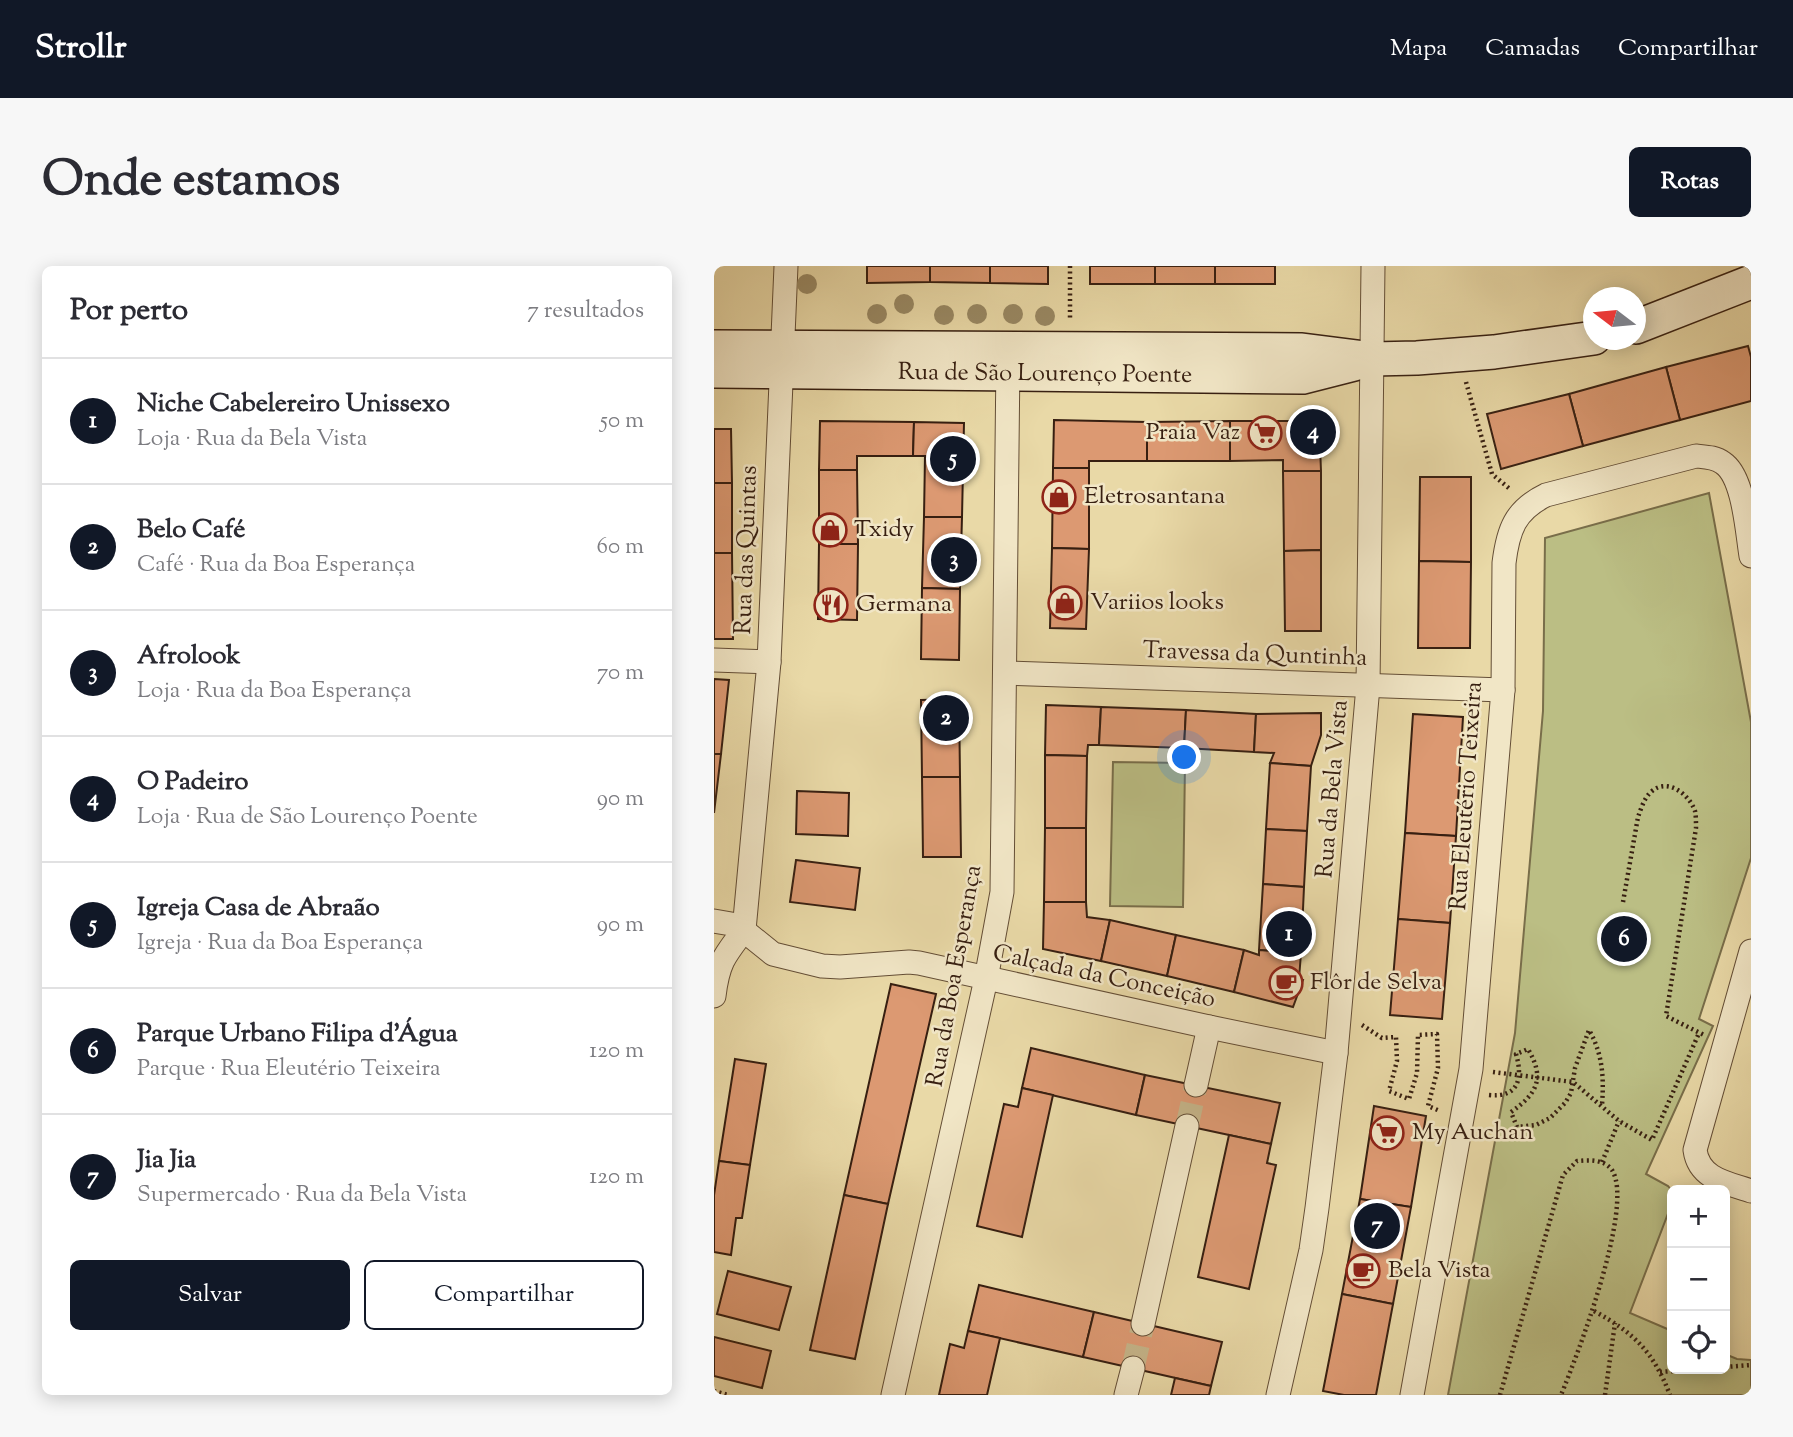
<!DOCTYPE html>
<html lang="pt">
<meta charset="utf-8">
<style>
body{margin:0;font-family:"Sorts Mill Goudy",serif;background:#f7f7f7;color:#2b2b33}
.controls{position:absolute;right:21px;bottom:21px;display:grid;overflow:hidden;border-radius:10px;box-shadow:0 4px 18px #0003}
.controls button{width:63px;height:63px;display:grid;place-items:center;padding:0;border:0;border-bottom:2px solid #e1e1e2;background:#fff;color:#2b2b33;font:35px sans-serif}
.compass{position:absolute;left:869px;top:21px;width:63px;height:63px;border-radius:50%;background:#fff;box-shadow:0 4px 18px #0003;rotate:286deg}
.you{position:absolute;left:471px;top:492px;width:24px;height:24px;margin:-18px;border:5px solid #fff;border-radius:50%;background:#1a73e8;box-shadow:0 0 0 10px #1a73e833}
.badge{display:grid;place-items:center;width:46px;height:46px;border-radius:50%;background:#111827;color:#fff;font-size:23px;font-weight:700}
.pin{position:absolute;translate:-50% -50%;border:4px solid #fff;box-shadow:0 2px 7px #0006}
.list{margin:0;padding:0;list-style:none}
h2{display:flex;justify-content:space-between;align-items:center;height:91px;margin:0;padding:0 28px;font-size:30px}
h2 small{font-size:23px;font-weight:400;color:#7c7c81}
.list li{display:grid;grid-template-columns:46px 1fr auto;gap:21px;align-items:center;box-sizing:border-box;height:126px;padding:0 28px;border-top:2px solid #e1e1e2}
.list b{display:block;font-size:26px;white-space:nowrap}
.list p{margin:0;font-size:23px;white-space:nowrap;color:#7c7c81}
.list em{font-size:23px;font-style:normal;color:#7c7c81}
.actions{display:flex;gap:14px;padding:21px 28px}
.actions a{flex:1;padding:16px 0;border:2px solid #111827;border-radius:10px;text-align:center;font-size:24px;color:#111827}
.actions .main{background:#111827;color:#fff}
.icon{flex:none;width:38px;height:38px;fill:none;stroke:currentColor;stroke-width:2;stroke-linecap:round;stroke-linejoin:round}
.map{position:relative;flex:none;width:1037px;height:1129px;overflow:hidden;border-radius:10px}
header{display:flex;align-items:center;gap:42px;box-sizing:border-box;height:98px;padding:0 35px;background:#111827;color:#fff}
header strong{font-size:33px}
nav{display:flex;gap:38px;margin-inline-start:auto;font-size:24px}
.intro{display:flex;align-items:center;justify-content:space-between;box-sizing:border-box;height:168px;padding:0 42px}
h1{margin:0;font-size:49px}
.button{padding:18px 32px;border-radius:10px;background:#111827;color:#fff;font-size:24px;font-weight:700}
main{display:flex;gap:42px;padding:0 42px}
aside{flex:1;background:#fff;border-radius:10px;box-shadow:0 4px 18px #0003}
.map>svg:first-child{display:block}
.green{fill:#bbbe84;stroke:#796e4a;stroke-width:2}
.building{fill:#dc9972;stroke:#371f11;stroke-width:2}
.lines{fill:none;stroke-linecap:round;stroke-linejoin:round}
.street-tunnel{stroke:#c5b489;stroke-width:23;stroke-dasharray:23 11;stroke-linecap:butt}
.street-casing{stroke:#644e36;stroke-width:25}
.secondary-casing{stroke:#371f11;stroke-width:36}
.path{stroke:#371f11;stroke-width:4.5;stroke-dasharray:2 3.5;stroke-linecap:butt}
.street{stroke:#f1e6c6;stroke-width:23}
.secondary{stroke:#f1e6c6;stroke-width:33}
.tree{fill:#998964}
.labels{text-anchor:middle;dominant-baseline:central;stroke-width:5;stroke-linejoin:round;paint-order:stroke}
.street-label{font-size:24px;fill:#371f11;stroke:#f1e6c6}
.poi-label{font-size:24px;fill:#371f11;stroke:#f1e6c6;text-anchor:start}
</style>
<header>
<strong>Strollr</strong>
<nav><a>Mapa</a><a>Camadas</a><a>Compartilhar</a></nav>
</header>
<div class="intro"><h1>Onde estamos</h1><a class="button">Rotas</a></div>
<main>
<aside>
<h2>Por perto<small>7 resultados</small></h2>
<ul class="list">
<li><span class="badge">1</span><div><b>Niche Cabelereiro Unissexo</b><p>Loja · Rua da Bela Vista</p></div><em>50 m</em></li>
<li><span class="badge">2</span><div><b>Belo Café</b><p>Café · Rua da Boa Esperança</p></div><em>60 m</em></li>
<li><span class="badge">3</span><div><b>Afrolook</b><p>Loja · Rua da Boa Esperança</p></div><em>70 m</em></li>
<li><span class="badge">4</span><div><b>O Padeiro</b><p>Loja · Rua de São Lourenço Poente</p></div><em>90 m</em></li>
<li><span class="badge">5</span><div><b>Igreja Casa de Abraão</b><p>Igreja · Rua da Boa Esperança</p></div><em>90 m</em></li>
<li><span class="badge">6</span><div><b>Parque Urbano Filipa d'Água</b><p>Parque · Rua Eleutério Teixeira</p></div><em>120 m</em></li>
<li><span class="badge">7</span><div><b>Jia Jia</b><p>Supermercado · Rua da Bela Vista</p></div><em>120 m</em></li>
</ul>
<div class="actions"><a class="main">Salvar</a><a>Compartilhar</a></div>
</aside>
<div class="map">
<svg width="1037" height="1129" viewBox="0 0 1037 1129">
<rect width="100%" height="100%" fill="#e9d9a7"/>
<filter id="stains"><feTurbulence type="fractalNoise" baseFrequency=".00286" numOctaves="4"/><feColorMatrix values="0 0 0 0 .2 0 0 0 0 .09 0 0 0 0 .02 0 0 0 .5 -.17"/></filter>
<radialGradient id="worn" r=".72"><stop offset=".6" stop-color="#630" stop-opacity="0"/><stop offset="1" stop-color="#630" stop-opacity=".3"/></radialGradient>
<g class="green">
<polygon points="995,227 1037,456 1037,592 985,753 999,760 932,908 954,920 958,925 958,937 916,1047 958,1065 958,1103 1011,1103 1011,1088 1023,1093 1037,1094 1037,1129 734,1129 801,767 829,445 831,272"/>
<polygon points="399,496 471,497 469,641 396,640"/>
</g>
<g class="building">
<polygon points="153,0 216,0 216,16 153,17"/>
<polygon points="216,0 276,0 276,17 216,16"/>
<polygon points="276,0 334,0 334,18 276,17"/>
<rect x="376" y="0" width="65" height="18"/>
<rect x="441" y="0" width="60" height="18"/>
<rect x="501" y="0" width="60" height="18"/>
<polygon points="1034,80 1037,91 1037,135 966,154 952,101"/>
<polygon points="952,101 966,154 869,180 855,128"/>
<polygon points="855,128 869,180 787,203 773,148"/>
<polygon points="340,154 433,156 433,195 375,195 375,202 339,202"/>
<polygon points="106,155 200,156 199,190 143,190 143,204 105,204"/>
<polygon points="516,155 605,155 607,205 569,205 569,194 516,195"/>
<polygon points="516,155 516,195 433,195 433,156"/>
<polygon points="200,156 250,157 248,251 210,251 211,190 199,190"/>
<polygon points="0,163 17,163 18,217 0,217"/>
<polygon points="339,202 375,202 375,283 338,282"/>
<polygon points="105,204 143,204 144,278 105,278"/>
<polygon points="569,205 607,205 607,284 570,285"/>
<polygon points="706,211 757,211 757,296 705,295"/>
<rect x="0" y="217" width="18" height="70"/>
<polygon points="210,251 248,251 246,323 208,322"/>
<polygon points="105,278 144,278 143,354 104,353"/>
<polygon points="338,282 375,283 372,363 336,362"/>
<polygon points="607,284 607,365 571,365 570,285"/>
<polygon points="0,287 18,287 19,373 0,373"/>
<polygon points="705,295 757,296 756,382 704,382"/>
<polygon points="208,322 246,323 245,394 207,393"/>
<polygon points="0,413 15,414 7,488 0,488"/>
<polygon points="245,433 246,511 208,511 207,434"/>
<polygon points="332,439 387,441 385,479 374,479 373,490 331,489"/>
<polygon points="387,441 472,444 470,482 385,479"/>
<polygon points="472,444 542,448 540,486 470,482"/>
<polygon points="607,447 607,469 597,500 556,497 560,487 540,486 542,448"/>
<polygon points="699,448 749,451 742,570 691,567"/>
<polygon points="0,488 7,488 0,547"/>
<polygon points="331,489 373,490 372,562 331,562"/>
<polygon points="556,497 597,500 593,565 552,563"/>
<polygon points="208,511 246,511 247,591 209,591"/>
<polygon points="83,525 135,527 134,570 82,568"/>
<polygon points="331,562 372,562 372,636 330,636"/>
<polygon points="552,563 593,565 590,621 549,618"/>
<polygon points="691,567 742,570 736,657 684,653"/>
<polygon points="82,594 146,602 141,644 76,636"/>
<polygon points="549,618 590,621 587,687 545,684"/>
<polygon points="330,636 372,636 373,651 396,654 387,695 329,683"/>
<polygon points="684,653 736,657 728,753 676,749"/>
<polygon points="396,654 462,669 453,710 387,695"/>
<polygon points="462,669 530,684 520,726 453,710"/>
<polygon points="530,684 545,689 545,684 587,687 585,713 589,714 579,741 520,726"/>
<polygon points="177,718 222,728 174,938 130,929"/>
<polygon points="317,782 431,809 422,849 308,822"/>
<polygon points="21,793 52,798 36,899 5,895"/>
<polygon points="431,809 566,837 557,878 422,849"/>
<polygon points="308,822 339,829 308,971 263,960 290,838 304,841"/>
<polygon points="660,840 712,850 697,941 646,933"/>
<polygon points="515,869 557,878 553,897 562,899 535,1023 484,1011"/>
<polygon points="5,895 36,899 28,952 22,952 17,989 0,986 0,929"/>
<polygon points="130,929 174,938 141,1093 96,1084"/>
<polygon points="646,933 697,941 679,1038 628,1028"/>
<polygon points="14,1005 77,1021 65,1064 3,1048"/>
<polygon points="265,1019 380,1046 369,1091 254,1065"/>
<polygon points="628,1028 679,1038 662,1129 630,1129 609,1125"/>
<polygon points="380,1046 508,1076 497,1120 369,1091"/>
<polygon points="254,1065 286,1072 273,1129 225,1129 236,1078 250,1082"/>
<polygon points="0,1071 57,1085 48,1122 0,1110"/>
<polygon points="461,1112 497,1120 495,1129 457,1129"/>
</g>
<g class="lines">
<g class="street-tunnel">
<polyline points="473,860 482,819"/>
<polyline points="419,1102 429,1058"/>
</g>
<defs>
<g id="street">
<polyline points="0,394 55,396"/>
<polyline points="291,407 789,424"/>
<polyline points="0,655 23,659 59,688 108,700 126,701 195,696 205,697 495,761 622,787"/>
<path d="M 1037,685 L 981,884 C 985,913 1013,917 1037,925"/>
<path d="M 0,730 C 4,697 10,690 30,664 L 55,396 L 72,0"/>
<polyline points="482,819 495,761"/>
<polyline points="429,1058 473,860"/>
<polyline points="179,1129 272,713 288,626 294,94"/>
<polyline points="412,1129 419,1102"/>
<polyline points="564,1129 597,984 603,942 622,787 654,420 659,0"/>
<path d="M 698,1129 L 757,803 L 789,424 L 790,297 C 794,264 801,244 832,229 L 982,190 C 992,191 1001,191 1009,197 C 1030,211 1033,266 1037,290"/>
</g>
<g id="secondary">
<polyline points="922,61 1037,16"/>
<polyline points="0,81 588,84 659,93 703,92 780,86 880,72"/>
<path id="s1" d="M 0,105 L 589,111 L 640,98"/>
</g>
</defs>
<use href="#street" class="street-casing"/>
<use href="#secondary" class="secondary-casing"/>
<g class="path">
<polyline points="356,0 356,55"/>
<polyline points="752,116 778,208 797,224"/>
<path d="M 909,636 L 924,551 C 927,543 930,532 937,526 C 953,511 975,528 981,545 C 982,550 982,556 982,562 L 952,750 L 990,769"/>
<polyline points="648,759 668,772 682,771 683,795 675,825 695,833 703,807 704,769 723,768 724,802 714,840 726,845"/>
<polyline points="779,806 859,816 905,855 938,874 985,767"/>
<path d="M 775,829 C 805,832 809,812 802,788 L 814,783 C 831,812 824,827 797,846 L 803,861 L 822,859 L 836,852 L 851,837 L 857,827 L 861,802 L 875,764 C 889,788 890,813 888,839"/>
<polyline points="888,896 905,855"/>
<path d="M 880,1045 C 920,1067 939,1085 956,1129"/>
<polyline points="1011,1101 1037,1099"/>
<polyline points="946,1106 987,1103"/>
<polyline points="0,1125 14,1129"/>
<path d="M 786,1129 L 849,909 L 863,895 C 875,894 890,893 898,904 C 921,940 863,1090 847,1129"/>
<polyline points="891,1129 901,1057"/>
</g>
<use href="#street" class="street"/>
<use href="#secondary" class="secondary"/>
</g>
<g class="tree">
<circle cx="93" cy="18" r="10"/>
<circle cx="190" cy="38" r="10"/>
<circle cx="163" cy="48" r="10"/>
<circle cx="263" cy="48" r="10"/>
<circle cx="299" cy="48" r="10"/>
<circle cx="230" cy="49" r="10"/>
<circle cx="331" cy="50" r="10"/>
</g>
<defs>
<symbol id="supermarket-ring" viewBox="-11 -11 22 22"><circle r="9.5" fill="#f1e6c6" stroke="#8f2418" stroke-width="1.5"/><path d="M-6-5.5h2.5l.6 2H6L4.5 2H-2.5L-4.4-4H-6ZM-1.5 3.2a1.3 1.3 0 1 0 .1 0ZM3 3.2a1.3 1.3 0 1 0 .1 0Z" fill="#8f2418"/></symbol>
<symbol id="shop-ring" viewBox="-11 -11 22 22"><circle r="9.5" fill="#f1e6c6" stroke="#8f2418" stroke-width="1.5"/><path d="M-5-2.5h2.3a2.7 3.5 0 0 1 5.4 0H5L5.5 6h-11ZM-1.5-2.5h3a1.5 2.3 0 0 0-3 0Z" fill="#8f2418"/></symbol>
<symbol id="restaurant-ring" viewBox="-11 -11 22 22"><circle r="9.5" fill="#f1e6c6" stroke="#8f2418" stroke-width="1.5"/><path d="M-5-6h1v4h1v-4h1v4h1v-4h1v5L-1.5 .5V6h-2V.5L-5-1ZM5-6V6H3V1.5H1.5Q1.5-4 5-6Z" fill="#8f2418"/></symbol>
<symbol id="cafe-ring" viewBox="-11 -11 22 22"><circle r="9.5" fill="#f1e6c6" stroke="#8f2418" stroke-width="1.5"/><path d="M-5.5-4.5H6V0H3Q3 3.5 0 3.5H-2.5Q-5.5 3.5-5.5 0ZM3-3.2v2h1.7v-2ZM-6 4.5H4V6H-6Z" fill="#8f2418"/></symbol>
</defs>
<g fill-rule="evenodd">
<use href="#supermarket-ring" x="532" y="148" width="38" height="38"/>
<use href="#shop-ring" x="326" y="212" width="38" height="38"/>
<use href="#shop-ring" x="97" y="245" width="38" height="38"/>
<use href="#shop-ring" x="332" y="318" width="38" height="38"/>
<use href="#restaurant-ring" x="98" y="320" width="38" height="38"/>
<use href="#cafe-ring" x="553" y="698" width="38" height="38"/>
<use href="#supermarket-ring" x="654" y="848" width="38" height="38"/>
<use href="#cafe-ring" x="630" y="986" width="38" height="38"/>
</g>
<g class="labels">
<g class="street-label">
<text stroke="none"><textPath href="#s1" startOffset="331">Rua de São Lourenço Poente</textPath></text>
<text transform="translate(33 284) rotate(-88)">Rua das Quintas</text>
<text transform="translate(541 389) rotate(2)">Travessa da Quntinha</text>
<text transform="translate(619 523) rotate(-85)">Rua da Bela Vista</text>
<text transform="translate(753 530) rotate(-86)">Rua Eleutério Teixeira</text>
<text transform="translate(241 710) rotate(-80)">Rua da Boa Esperança</text>
<text transform="translate(390 711) rotate(12)">Calçada da Conceição</text>
</g>
<g class="poi-label">
<text x="526" y="167" text-anchor="end">Praia Vaz</text>
<text x="370" y="231">Eletrosantana</text>
<text x="140" y="264">Txidy</text>
<text x="376" y="337">Variios looks</text>
<text x="142" y="339">Germana</text>
<text x="596" y="717">Flôr de Selva</text>
<text x="698" y="867">My Auchan</text>
<text x="674" y="1005">Bela Vista</text>
</g>
</g>
<rect width="100%" height="100%" filter="url(#stains)"/>
<rect width="100%" height="100%" fill="url(#worn)"/>
</svg>
<div class="controls">
<button>+</button>
<button>−</button>
<button><svg class="icon" aria-label="locate" viewBox="0 0 24 24"><circle cx="12" cy="12" r="6"/><path d="M12 2v4M12 18v4M2 12h4M18 12h4"/></svg></button>
</div>
<svg class="compass" viewBox="-18 -18 36 36"><path d="M0-13l5 13h-10z" fill="#e53935"/><path d="M0 13l5-13h-10z" fill="#7c7c81"/></svg>
<div class="you"></div>
<div class="pin badge" style="left:575px;top:668px">1</div>
<div class="pin badge" style="left:232px;top:452px">2</div>
<div class="pin badge" style="left:240px;top:294px">3</div>
<div class="pin badge" style="left:599px;top:166px">4</div>
<div class="pin badge" style="left:239px;top:193px">5</div>
<div class="pin badge" style="left:910px;top:673px">6</div>
<div class="pin badge" style="left:663px;top:960px">7</div>
</div>
</main>
